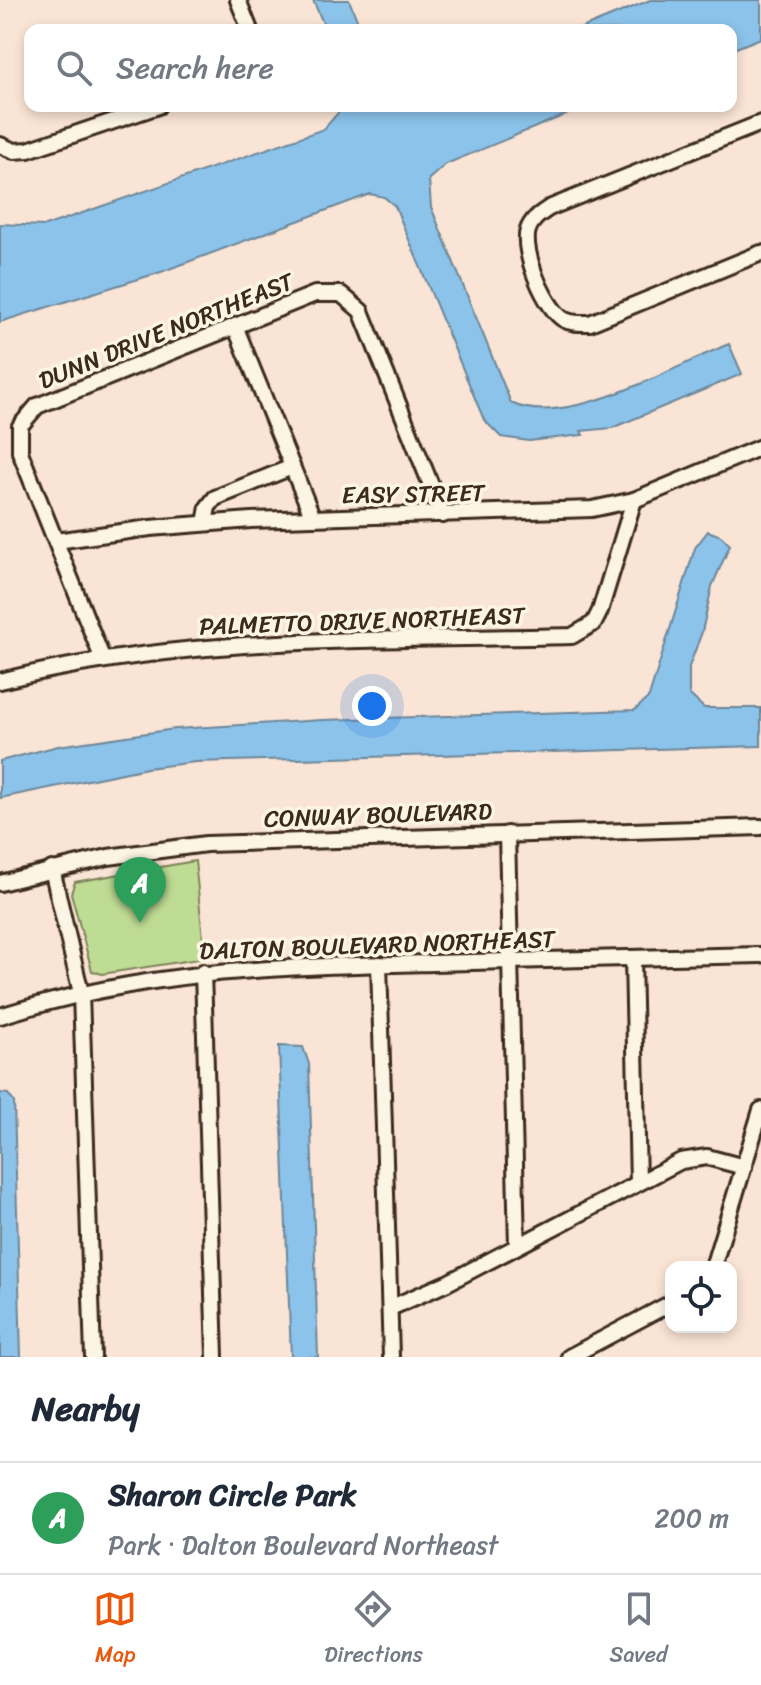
<!DOCTYPE html>
<meta charset="utf-8">
<style>
body{margin:0;font-family:Sriracha,sans-serif;background:#f2f2f3;color:#1f2937}
.controls{position:absolute;right:24px;bottom:24px;display:grid;overflow:hidden;border-radius:16px;box-shadow:0 4px 12px #0003}
.controls button{width:72px;height:72px;display:grid;place-items:center;padding:0;border:0;border-bottom:2px solid #e0e1e3;background:#fff;color:#1f2937;font:40px sans-serif}
.you{position:absolute;left:372px;top:706px;width:28px;height:28px;margin:-20px;border:6px solid #fff;border-radius:50%;background:#1a73e8;box-shadow:0 0 0 12px #1a73e833}
.badge{display:grid;place-items:center;width:52px;height:52px;border-radius:50%;background:#ea580c;color:#fff;font-size:26px;font-weight:700}
.pin{position:absolute;translate:-50% -66px;filter:drop-shadow(0 2px 4px #0008)}
.pin::after{content:'';position:absolute;top:42px;width:28px;height:24px;background:inherit;clip-path:polygon(0 0,100% 0,50% 100%)}
.list{margin:0;padding:0;list-style:none}
h2{display:flex;justify-content:space-between;align-items:center;height:104px;margin:0;padding:0 32px;font-size:34px}
h2 small{font-size:26px;font-weight:400;color:#747a83}
.list li{display:grid;grid-template-columns:52px 1fr auto;gap:24px;align-items:center;box-sizing:border-box;height:112px;padding:0 32px;border-top:2px solid #e0e1e3}
.list b{display:block;font-size:30px;white-space:nowrap}
.list p{margin:0;font-size:26px;white-space:nowrap;color:#747a83}
.list em{font-size:26px;font-style:normal;color:#747a83}
.icon{flex:none;width:44px;height:44px;fill:none;stroke:currentColor;stroke-width:2;stroke-linecap:round;stroke-linejoin:round}
.map{position:relative;flex:none;width:761px;height:1357px;overflow:hidden}
.search{position:absolute;background:#fff;box-shadow:0 4px 12px #0003;left:24px;right:24px;top:24px;height:88px;display:flex;align-items:center;gap:20px;box-sizing:border-box;padding:0 28px;border-radius:16px;color:#747a83;font-size:30px}
.sheet{height:216px;background:#fff}
nav{display:flex;justify-content:space-around;align-items:center;box-sizing:border-box;height:112px;border-top:2px solid #e0e1e3;background:#fff;font-size:22px;color:#747a83}
nav a{display:grid;justify-items:center;gap:4px}
nav .on{color:#ea580c}
.map>svg:first-child{display:block}
.green{fill:#bfdc94;stroke:#7d8359;stroke-width:2}
.water{fill:#8cc3ea;stroke:#6c8698;stroke-width:2}
.lines{fill:none;stroke-linecap:round;stroke-linejoin:round}
.minor-casing{stroke:#3b2a1e;stroke-width:20}
.minor{stroke:#fcf5e5;stroke-width:14}
.labels{text-anchor:middle;dominant-baseline:central;stroke-width:7;stroke-linejoin:round;paint-order:stroke}
.street-label{font-size:24px;fill:#3b2a1e;stroke:#fcf5e5}
</style>
<div class="map">
<svg width="761" height="1357" viewBox="0 0 761 1357">
<rect width="100%" height="100%" fill="#fae4d5"/>
<filter id="ink" filterUnits="userSpaceOnUse"><feTurbulence type="fractalNoise" baseFrequency=".0125" numOctaves="2"/><feDisplacementMap in="SourceGraphic" scale="16" xChannelSelector="R" yChannelSelector="G"/><feConvolveMatrix kernelMatrix="1 2 1 2 8 2 1 2 1" color-interpolation-filters="sRGB"/></filter>
<g filter="url(#ink)">
<polygon class="green" points="195,861 205,958 102,974 92,971 71,893 75,882"/>
<g class="water">
<polygon points="313,0 349,0 361,30 326,30"/>
<polygon points="650,0 761,0 761,38 731,50 731,30 577,30"/>
<path d="M 344,106 L 587,106 L 446,164 L 429,179 L 431,207 L 511,403 C 567,430 674,366 729,344 L 742,374 L 612,428 L 581,431 L 583,435 L 529,441 L 501,437 L 484,420 L 395,206 L 384,197 L 370,194 L 161,272 L 0,322 L 0,224 L 45,226 L 324,129 Z"/>
<polygon points="708,531 721,536 730,545 712,586 702,632 689,667 689,694 704,708 761,708 761,746 196,762 147,768 0,798 0,761 58,746 175,729 322,720 635,710 649,697 695,548"/>
<polygon points="279,1046 303,1047 309,1064 318,1357 291,1357"/>
<polygon points="0,1093 8,1094 14,1102 21,1357 0,1357"/>
</g>
<g class="lines">
<defs>
<g id="minor">
<polyline points="238,0 250,30"/>
<path d="M 761,123 L 549,208 C 540,214 531,220 528,230 C 521,251 546,311 565,320 C 573,324 581,323 590,323 L 761,253"/>
<polyline points="0,145 14,151 28,150 158,106"/>
<polyline points="235,326 313,518"/>
<polyline points="205,523 208,507 215,498 292,467"/>
<polyline points="56,541 150,528 251,520 592,509 634,500 761,447"/>
<polyline points="103,660 20,452 20,426 37,406 315,294 341,294 361,311 443,515"/>
<path d="M 0,681 C 186,634 381,641 572,636 L 594,623 L 600,611 L 634,500"/>
<polyline points="507,834 517,1246"/>
<polyline points="52,869 81,993 93,1357"/>
<polyline points="0,883 108,857 206,844 761,827"/>
<polyline points="633,958 638,1183"/>
<polyline points="379,964 391,1357"/>
<polyline points="203,972 215,1357"/>
<path d="M 0,1016 C 150,969 277,967 433,963 C 542,960 652,957 761,955"/>
<polyline points="713,1267 761,1110"/>
<polyline points="390,1308 447,1283 681,1161 707,1157 744,1167"/>
<polyline points="569,1357 671,1303"/>
</g>
</defs>
<use href="#minor" class="minor-casing"/>
<use href="#minor" class="minor"/>
</g>
</g>
<g class="labels">
<g class="street-label">
<text transform="translate(166 331) rotate(-22)">DUNN DRIVE NORTHEAST</text>
<text transform="translate(413 494) rotate(-1)">EASY STREET</text>
<text transform="translate(362 621) rotate(-2)">PALMETTO DRIVE NORTHEAST</text>
<text transform="translate(378 815) rotate(-2)">CONWAY BOULEVARD</text>
<text transform="translate(377 945) rotate(-2)">DALTON BOULEVARD NORTHEAST</text>
</g>
</g>
</svg>
<div class="controls">
<button><svg class="icon" aria-label="locate" viewBox="0 0 24 24"><circle cx="12" cy="12" r="6"/><path d="M12 2v4M12 18v4M2 12h4M18 12h4"/></svg></button>
</div>
<div class="you"></div>
<div class="pin badge" style="left:140px;top:923px;background:#2e9e5b">A</div>
<div class="search"><svg class="icon" aria-label="search" viewBox="0 0 24 24"><circle cx="10" cy="10" r="6"/><path d="M15 15l6 6"/></svg>Search here</div>
</div>
<section class="sheet">
<h2>Nearby<small></small></h2>
<ul class="list">
<li><span class="badge" style="background:#2e9e5b">A</span><div><b>Sharon Circle Park</b><p>Park · Dalton Boulevard Northeast</p></div><em>200 m</em></li>
</ul>
</section>
<nav>
<a class="on"><svg class="icon" aria-label="map" viewBox="0 0 24 24"><path d="M3 6l6-2 6 2 6-2v14l-6 2-6-2-6 2zM9 4v14M15 6v14"/></svg>Map</a>
<a><svg class="icon" aria-label="directions" viewBox="0 0 24 24"><path d="M12 3l9 9-9 9-9-9zM9 14v-3h6M13 9l2 2-2 2"/></svg>Directions</a>
<a><svg class="icon" aria-label="saved" viewBox="0 0 24 24"><path d="M7 4h10v16l-5-4-5 4z"/></svg>Saved</a>
</nav>
